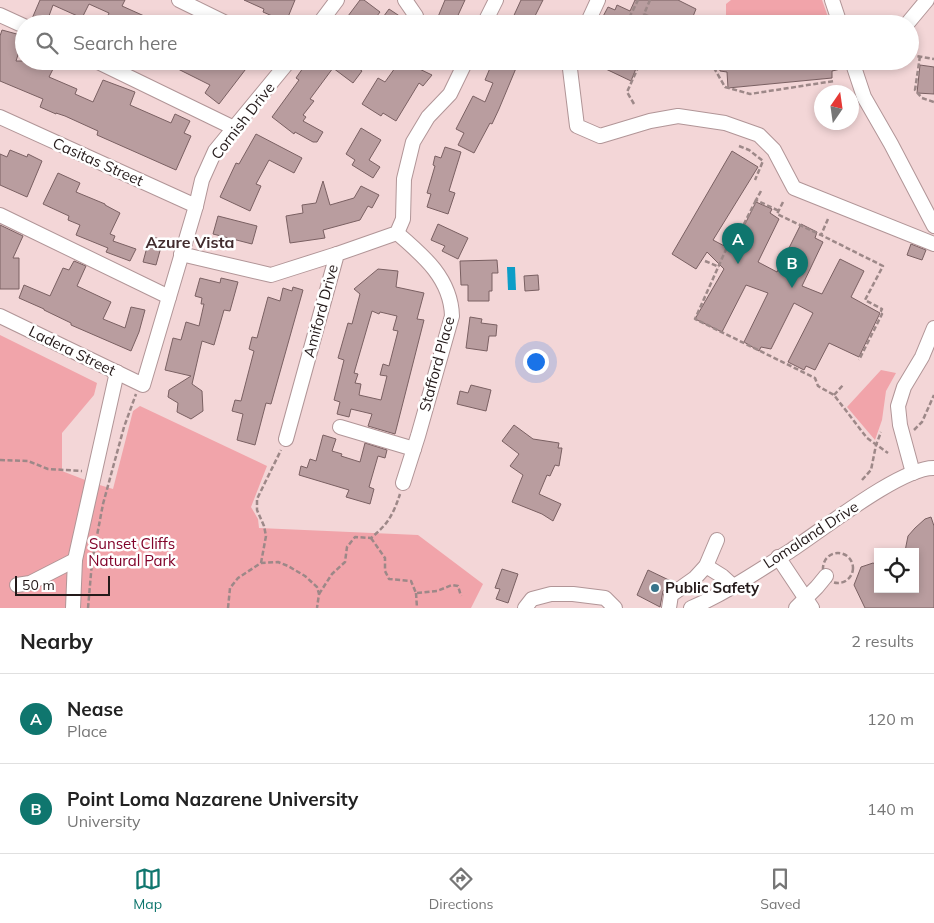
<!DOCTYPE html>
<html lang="en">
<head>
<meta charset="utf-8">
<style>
	:root { --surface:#fff; --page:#f2f2f2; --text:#222; --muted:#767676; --line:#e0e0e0; --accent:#0f766e }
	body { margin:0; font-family:Mulish,sans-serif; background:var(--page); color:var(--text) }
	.controls { position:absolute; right:15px; bottom:15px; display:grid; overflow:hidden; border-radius:0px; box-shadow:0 2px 8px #0003 }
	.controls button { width:45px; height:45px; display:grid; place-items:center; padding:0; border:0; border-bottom:1px solid var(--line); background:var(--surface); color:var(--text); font:25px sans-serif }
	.compass { position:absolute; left:814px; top:85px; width:45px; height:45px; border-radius:50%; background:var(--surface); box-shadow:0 2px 8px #0003; rotate:13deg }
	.scale { position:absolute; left:15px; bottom:12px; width:95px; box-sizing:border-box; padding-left:5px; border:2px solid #241a1a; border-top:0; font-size:14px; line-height:18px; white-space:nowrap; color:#241a1a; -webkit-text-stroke:4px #fff; paint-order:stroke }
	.you { position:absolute; left:535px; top:361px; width:18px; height:18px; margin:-12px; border:4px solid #fff; border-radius:50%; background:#1a73e8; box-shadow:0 0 0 8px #1a73e833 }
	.badge { display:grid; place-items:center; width:32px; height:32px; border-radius:50%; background:var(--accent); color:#fff; font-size:16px; font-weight:700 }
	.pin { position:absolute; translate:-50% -41px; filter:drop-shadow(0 1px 2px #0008) }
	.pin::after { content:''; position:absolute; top:26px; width:18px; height:15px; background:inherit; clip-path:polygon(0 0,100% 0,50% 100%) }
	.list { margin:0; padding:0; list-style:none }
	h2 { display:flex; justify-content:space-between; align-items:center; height:65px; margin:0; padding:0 20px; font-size:21px }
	h2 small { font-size:16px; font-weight:400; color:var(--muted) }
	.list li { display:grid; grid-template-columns:32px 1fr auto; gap:15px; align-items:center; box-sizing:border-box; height:90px; padding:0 20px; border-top:1px solid var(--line) }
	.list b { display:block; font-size:19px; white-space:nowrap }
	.list p { margin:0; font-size:16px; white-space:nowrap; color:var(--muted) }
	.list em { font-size:16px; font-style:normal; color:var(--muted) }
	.icon { flex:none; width:28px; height:28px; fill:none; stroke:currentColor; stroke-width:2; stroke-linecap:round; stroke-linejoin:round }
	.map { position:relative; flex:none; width:934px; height:608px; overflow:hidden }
	.search { position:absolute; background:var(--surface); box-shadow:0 2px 8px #0003; left:15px; right:15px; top:15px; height:55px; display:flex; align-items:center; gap:12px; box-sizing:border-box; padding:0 18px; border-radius:28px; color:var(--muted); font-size:19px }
	.sheet { height:245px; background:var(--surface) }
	nav { display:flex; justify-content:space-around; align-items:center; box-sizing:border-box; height:70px; border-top:1px solid var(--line); background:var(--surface); font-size:14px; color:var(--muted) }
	nav a { display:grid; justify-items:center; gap:2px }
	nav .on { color:var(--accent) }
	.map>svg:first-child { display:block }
	.green { fill:#f1a4aa }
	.water { fill:#0d9dc7 }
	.building { fill:#b99d9f; stroke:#7a6062; fill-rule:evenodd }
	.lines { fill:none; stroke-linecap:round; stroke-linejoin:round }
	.minor-casing { stroke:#b19597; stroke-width:16 }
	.path { stroke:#9d8888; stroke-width:2.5; stroke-dasharray:5 2.5; stroke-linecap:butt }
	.minor { stroke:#fff; stroke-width:14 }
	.poi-dot { fill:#37738a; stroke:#fff; stroke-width:2 }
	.labels { text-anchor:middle; stroke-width:5; stroke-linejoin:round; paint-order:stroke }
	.street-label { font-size:15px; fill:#241a1a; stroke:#fff }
	.park-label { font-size:15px; fill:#81032a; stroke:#fff }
	.poi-label { font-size:15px; font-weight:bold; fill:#241a1a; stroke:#fff; text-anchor:start }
	.neighbourhood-label { font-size:16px; font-weight:bold; fill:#412b2d; stroke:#fff }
</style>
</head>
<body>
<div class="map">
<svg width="934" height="608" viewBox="0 0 934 608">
	<rect width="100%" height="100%" fill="#f3d6d7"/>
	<g class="green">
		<path d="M731,0H822L828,17L825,21L792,24H726V4Z"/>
		<path d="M0,335L97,383L94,395L62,433V471L93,483L113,489L133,411L140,406L267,466L251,507L258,519L259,528L418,535L483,584L471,608H0Z"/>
		<path d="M881,370L896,373L886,391L882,420L875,440L847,407Z"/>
	</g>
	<path class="water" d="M507,267H515L516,290H508Z"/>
	<g class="building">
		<path d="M40,0H125L122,6L162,24H104L109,13L89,4L82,18L53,5L46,24H38L31,21Z"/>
		<path d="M244,0H295L286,22L263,12L264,9Z"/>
		<path d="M360,0H364L380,12L371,24H342Z"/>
		<path d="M445,0H465L454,24H435Z"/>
		<path d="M521,0H543L535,16L550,24H510Z"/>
		<path d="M635,0H678L696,9L690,24H599L608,7L615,10L617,5L630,11Z"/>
		<path d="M389,9L401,17L396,24H378Z"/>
		<path d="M2,30L24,36L16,61H57L49,77L77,89L75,94L93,102L103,80L135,92L130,105L171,123L175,114L190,121L184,133L191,136L176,170L97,135L98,131L65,116L56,113V114L40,107L43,99L0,81V36Z"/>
		<path d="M162,61H252L219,104L205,93L210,85Z"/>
		<path d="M308,61H349L362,71L353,83L333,68L310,99L314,101L303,115L306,117L303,121L323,132L317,142H313L295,132L294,134L272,117L299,80L296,78Z"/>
		<path d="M400,61H413L411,65L432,75L423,86L419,83L396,121L383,113L381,116L362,104L378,78L385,82Z"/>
		<path d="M493,61H519L499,109L492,124L490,123L474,153L458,145L464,133L456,129L473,96L485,102L493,83L485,80Z"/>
		<path d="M589,61H639L631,81Z"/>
		<path d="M719,61H843L845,68L832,71V78L728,88L727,72L720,71Z"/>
		<path d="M920,65L934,67V94L917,93Z"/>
		<path d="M361,128L381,140L369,160L380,167L373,178L352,165L355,160L346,154Z"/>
		<path d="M256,134L302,158L294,173L269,160L256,184L261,186L250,211L220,197L236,163L239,164Z"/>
		<path d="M445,147L461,152L449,191L455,193L448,214L427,207L431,194L427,193L435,166L433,165L435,156L441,158Z"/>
		<path d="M10,150L27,157L28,154L42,161L27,197L0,185V154L7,157Z"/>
		<path d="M732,151L758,167L713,240L732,250L756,202L772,209L770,213L779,219L758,262L777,272L801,224L817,232L815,238L823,242L802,286L822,294L840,259L864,271L851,297L880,313L859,357L829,343L815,370L806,366L804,370L788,362L813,313L794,303L771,349L761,347L759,351L744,342L768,293L746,285L722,332L695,319L724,269L707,252L696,269L672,254Z"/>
		<path d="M58,173L80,183L76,192L105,204V205L120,213L110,234L115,236L113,241L136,249L130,261L106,252L108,248L76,235L80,225L68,220L69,216L43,204Z"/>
		<path d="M323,181L330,205L354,198L361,186L379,195L372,208L368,206L360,220L323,230L325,238L290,243L286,216L303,213L302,205L316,203Z"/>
		<path d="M218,216L257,226L252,244L213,234Z"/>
		<path d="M438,224L468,238L458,259L442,251L445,246L431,240Z"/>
		<path d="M0,225L23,236L13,258H19V289H0Z"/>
		<path d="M150,236L163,240L156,265L143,262Z"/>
		<path d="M911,244L926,250L922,260L907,255Z"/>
		<path d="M497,260L498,273H492V291H489V301H468V285H461L460,261Z"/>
		<path d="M74,261L86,266L77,286L111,302L103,319L125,328L131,307L145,310L139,332L131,351L71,325V323L44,310V309L19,298L24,285L50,296L63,268L69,270Z"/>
		<path d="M378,269L398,271L396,287L424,293L417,319L424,320L395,434L368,426L372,414L351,409L349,417L337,414L340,402L334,400L344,360L338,358L348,323L352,324L360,294L354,289ZM372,311L379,314L380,312L397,316L393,330L398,331L389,366L383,364L380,375L387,376L381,400L359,395L361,384L355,383L358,374L354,373Z"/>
		<path d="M538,275L539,290L525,291L524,276Z"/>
		<path d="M200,278L220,283L221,278L238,282L230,311L224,310L214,345L202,341L192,384L202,391L203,411L191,419L177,412L178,403L168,397L169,390L191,376L165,370L173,338L181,340L186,322L199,326L204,304H201L202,298L195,296Z"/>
		<path d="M293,287L303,290L271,404L266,403L255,445L237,440L243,414L232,411L235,400L241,401L254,351L249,349L252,337L257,338L268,297L280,301L283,288L292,291Z"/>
		<path d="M470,317L482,319L481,323L497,325L496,336H489L487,351L466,348Z"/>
		<path d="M471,385L491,390L486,411L457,404L460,391L468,393Z"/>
		<path d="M514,425L533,439L559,443L558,448H562L559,466L555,465L550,476L547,475L539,494L561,504L553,521L542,514L512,502L523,475L510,466L519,454L502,441Z"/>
		<path d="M323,435L336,439L332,451L342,454L341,456L360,462L365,443L387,450L385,458L378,456L369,487L374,489L370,504L346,497L349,490L299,475L301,466L307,468L310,459L316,461Z"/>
		<path d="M931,517L934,526V608H865L854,585L861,567L873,563L878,565V589H915V552H905L906,546L908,536L915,528L925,519Z"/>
		<path d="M502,569L518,574L508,603L496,599L500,589L495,588Z"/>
		<path d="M648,570L673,582L663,591L660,607L637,595Z"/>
	</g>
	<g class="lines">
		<g class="minor-casing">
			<g id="minor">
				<path d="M179,0L228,24"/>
				<path d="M405,0L416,16"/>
				<path d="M832,0L840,24"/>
				<path d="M0,15L24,26"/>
				<path d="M319,24L337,0"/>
				<path d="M484,24L496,0"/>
				<path d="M587,24L598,0"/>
				<path d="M907,24L927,0"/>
				<path d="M96,61L234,128"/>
				<path d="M572,61L570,69L577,126L600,136L650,121L678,116L725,123L759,135L774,150L794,188L934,244"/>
				<path d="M852,61L864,97L891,144L934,226"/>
				<path d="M0,117L196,206"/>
				<path d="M0,215L169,297"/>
				<path d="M397,233C424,256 451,279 452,316L418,436L403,483"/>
				<path d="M181,254L271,275L337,254"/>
				<path d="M0,316L143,385L196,206L202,180L215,151L289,61"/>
				<path d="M340,427L414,449"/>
				<path d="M286,439L337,254L397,233L403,219L404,179L413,142L428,117L450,94L466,61"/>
				<path d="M913,473L900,425L898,406L904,387L922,357L934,328"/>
				<path d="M778,557L812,608"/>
				<path d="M706,566L722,576L733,586"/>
				<path d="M17,585L30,583L75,560"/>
				<path d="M73,608L75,560L117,372"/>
				<path d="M525,608L532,599L551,594H573L605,598L615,608"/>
				<path d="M669,608L671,595L695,578L706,566L717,540"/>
				<path d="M691,608C726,593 758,571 790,551C821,531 901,467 934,468"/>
				<path d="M796,608L817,587L826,576"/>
			</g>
		</g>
		<g class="path">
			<path d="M650,0L644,14L660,22V24"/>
			<path d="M626,24L638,0"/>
			<path d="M910,55L934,59"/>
			<path d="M920,56L915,90L922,98L934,102"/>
			<path d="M647,61H648"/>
			<path d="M710,61L725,87L750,94L834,81"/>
			<path d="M634,104L627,92L641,61"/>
			<path d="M739,146L749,150L763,161L755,180"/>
			<path d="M761,191L756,200L779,211"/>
			<path d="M756,200L733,246L728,245L695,319L815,378L818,386L834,395L867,438L888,453"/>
			<path d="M783,202L777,214L821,235"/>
			<path d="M828,219L821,235L883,266L865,300L882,309L880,313L882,314L859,360"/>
			<path d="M705,261L719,267"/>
			<path d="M834,395L844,384"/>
			<path d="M914,430L922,422L934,395"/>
			<path d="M0,460L28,461L48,469L82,471"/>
			<path d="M862,480L871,470L876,445L881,432"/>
			<path d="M371,538L385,558V571L389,579L411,581L416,593L437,591L452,585L458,586L461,596"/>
			<circle cx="838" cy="568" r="15"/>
			<path d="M261,563L266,536L264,526L257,510V499L281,450"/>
			<path d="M416,593L417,608"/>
			<path d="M319,594L332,574L345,562L347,547L355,537L371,538C388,524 393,515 400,494"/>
			<path d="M88,608L92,562L103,504L124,427L136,394"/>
			<path d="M228,608L230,588L238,578L261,563L278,562L288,566L305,576L317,587L319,594L317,608"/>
		</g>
		<use href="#minor" class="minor"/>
	</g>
	<circle class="poi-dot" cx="655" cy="588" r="5"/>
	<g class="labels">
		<g class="street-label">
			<text transform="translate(243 121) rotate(-52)" y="5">Cornish Drive</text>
			<text transform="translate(98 162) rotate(24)" y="5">Casitas Street</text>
			<text transform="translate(321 311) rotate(-75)" y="5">Amiford Drive</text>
			<text transform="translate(72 351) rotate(26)" y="5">Ladera Street</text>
			<text transform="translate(437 364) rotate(-75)" y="5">Stafford Place</text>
			<text transform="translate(811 535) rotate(-33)" y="5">Lomaland Drive</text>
		</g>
		<g class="park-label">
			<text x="132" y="549">Sunset Cliffs<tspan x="132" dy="17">Natural Park</tspan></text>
		</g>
		<g class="poi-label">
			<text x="665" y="593">Public Safety</text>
		</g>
		<g class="neighbourhood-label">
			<text x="190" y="248">Azure Vista</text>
		</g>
	</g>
</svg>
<div class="controls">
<button><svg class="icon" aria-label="locate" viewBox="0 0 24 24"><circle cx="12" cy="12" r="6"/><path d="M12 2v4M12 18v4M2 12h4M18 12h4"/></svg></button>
</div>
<svg class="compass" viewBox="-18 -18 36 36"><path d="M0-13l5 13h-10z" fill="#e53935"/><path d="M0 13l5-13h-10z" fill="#767676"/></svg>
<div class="scale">50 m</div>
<div class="you"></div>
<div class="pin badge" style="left:738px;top:264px">A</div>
<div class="pin badge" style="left:792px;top:288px">B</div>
<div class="search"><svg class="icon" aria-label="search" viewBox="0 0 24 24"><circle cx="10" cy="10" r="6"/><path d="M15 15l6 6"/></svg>Search here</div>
</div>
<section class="sheet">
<h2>Nearby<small>2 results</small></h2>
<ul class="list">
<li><span class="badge">A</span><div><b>Nease</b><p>Place</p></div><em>120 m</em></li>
<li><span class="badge">B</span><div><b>Point Loma Nazarene University</b><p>University</p></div><em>140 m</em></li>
</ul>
</section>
<nav>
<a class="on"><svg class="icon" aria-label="map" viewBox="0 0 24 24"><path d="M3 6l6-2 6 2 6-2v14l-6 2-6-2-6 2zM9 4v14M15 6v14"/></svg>Map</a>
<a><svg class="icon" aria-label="directions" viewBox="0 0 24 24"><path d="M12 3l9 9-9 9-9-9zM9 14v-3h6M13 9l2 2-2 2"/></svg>Directions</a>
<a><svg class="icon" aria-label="saved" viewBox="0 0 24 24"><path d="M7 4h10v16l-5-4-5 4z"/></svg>Saved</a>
</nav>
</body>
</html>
